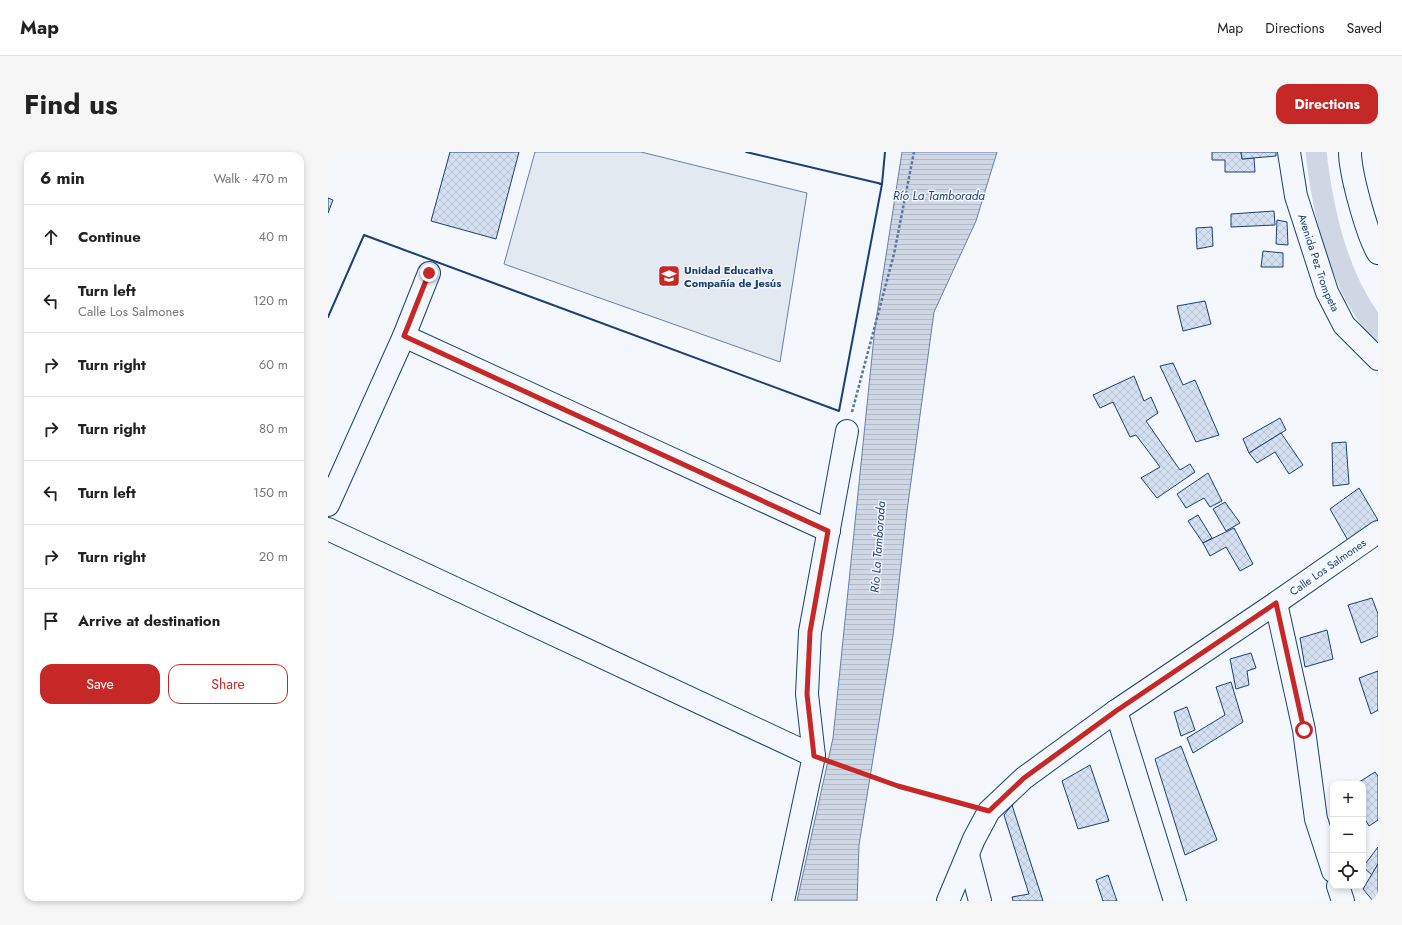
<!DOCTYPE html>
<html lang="en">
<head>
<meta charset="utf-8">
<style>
	:root { --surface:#fff; --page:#f6f6f6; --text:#222; --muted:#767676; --line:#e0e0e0; --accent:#c62828 }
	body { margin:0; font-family:Jost,sans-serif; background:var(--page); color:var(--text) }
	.controls { position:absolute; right:12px; bottom:12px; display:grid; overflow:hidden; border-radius:8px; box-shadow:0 2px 6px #0003 }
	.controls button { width:36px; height:36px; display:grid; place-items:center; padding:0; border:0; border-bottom:1px solid var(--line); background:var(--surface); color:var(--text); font:20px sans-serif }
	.stop { position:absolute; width:12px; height:12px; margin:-9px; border:3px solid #c62828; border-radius:50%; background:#fff }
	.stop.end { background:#c62828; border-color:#fff; box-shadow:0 1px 4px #0008 }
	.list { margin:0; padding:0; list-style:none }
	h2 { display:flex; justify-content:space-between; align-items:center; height:52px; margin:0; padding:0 16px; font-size:17px }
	h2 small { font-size:13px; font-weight:400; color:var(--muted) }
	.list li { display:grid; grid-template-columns:26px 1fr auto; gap:12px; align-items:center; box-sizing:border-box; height:64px; padding:0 16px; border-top:1px solid var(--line) }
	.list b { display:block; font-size:15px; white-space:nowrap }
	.list p { margin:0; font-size:13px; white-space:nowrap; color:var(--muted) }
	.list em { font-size:13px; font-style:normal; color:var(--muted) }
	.actions { display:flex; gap:8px; padding:12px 16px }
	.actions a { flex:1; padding:9px 0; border:1px solid var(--accent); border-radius:12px; text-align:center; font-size:14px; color:var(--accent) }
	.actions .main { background:var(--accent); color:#fff }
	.icon { flex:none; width:22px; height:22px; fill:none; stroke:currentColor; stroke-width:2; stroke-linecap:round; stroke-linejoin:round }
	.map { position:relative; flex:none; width:1050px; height:749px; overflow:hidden; border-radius:12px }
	header { display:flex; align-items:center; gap:24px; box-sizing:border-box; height:56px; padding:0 20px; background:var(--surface); border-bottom:1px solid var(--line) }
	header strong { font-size:19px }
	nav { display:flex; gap:22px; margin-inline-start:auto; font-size:14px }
	.intro { display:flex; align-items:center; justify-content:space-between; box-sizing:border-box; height:96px; padding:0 24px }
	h1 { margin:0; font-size:28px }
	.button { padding:10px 18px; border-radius:12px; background:var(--accent); color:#fff; font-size:14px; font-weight:700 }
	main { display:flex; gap:24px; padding:0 24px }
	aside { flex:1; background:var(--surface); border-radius:12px; box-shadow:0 2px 6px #0003 }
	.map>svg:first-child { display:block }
	.garden { fill:#e3e9f0; stroke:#687fa3 }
	.water { fill:url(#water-rules); stroke:#687fa3 }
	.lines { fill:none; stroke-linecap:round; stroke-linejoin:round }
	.canal { stroke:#cfd7e4; stroke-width:21 }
	.building { fill:url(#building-cross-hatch); stroke:#1d3f73 }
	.minor-casing { stroke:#1d3f73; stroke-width:24 }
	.path { stroke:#5e769c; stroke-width:2.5; stroke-dasharray:3 2; stroke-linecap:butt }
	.minor { stroke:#f4f7fb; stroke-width:22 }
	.wall { stroke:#1d3f73; stroke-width:2 }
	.route { stroke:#c62828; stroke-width:5 }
	.labels { text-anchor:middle; stroke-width:3; stroke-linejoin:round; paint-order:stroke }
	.street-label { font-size:11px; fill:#1d3f73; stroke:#f4f7fb }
	.poi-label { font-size:11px; font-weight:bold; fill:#1d3f73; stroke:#f4f7fb; text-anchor:start }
	.water-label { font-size:12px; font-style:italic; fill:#1d3f73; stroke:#f4f7fb }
</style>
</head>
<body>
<header>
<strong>Map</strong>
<nav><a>Map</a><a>Directions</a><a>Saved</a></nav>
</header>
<div class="intro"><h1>Find us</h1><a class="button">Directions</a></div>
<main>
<aside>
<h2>6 min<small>Walk · 470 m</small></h2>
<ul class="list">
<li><svg class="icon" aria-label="ahead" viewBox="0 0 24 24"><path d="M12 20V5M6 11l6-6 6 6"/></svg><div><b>Continue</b></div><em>40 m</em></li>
<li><svg class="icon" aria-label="left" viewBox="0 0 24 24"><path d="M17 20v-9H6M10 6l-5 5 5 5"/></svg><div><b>Turn left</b><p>Calle Los Salmones</p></div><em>120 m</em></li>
<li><svg class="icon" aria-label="right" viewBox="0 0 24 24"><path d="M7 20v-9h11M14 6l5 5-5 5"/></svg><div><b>Turn right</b></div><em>60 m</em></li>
<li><svg class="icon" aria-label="right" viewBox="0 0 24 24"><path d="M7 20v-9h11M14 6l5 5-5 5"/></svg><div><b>Turn right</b></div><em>80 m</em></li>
<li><svg class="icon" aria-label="left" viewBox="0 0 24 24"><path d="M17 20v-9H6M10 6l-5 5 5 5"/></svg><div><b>Turn left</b></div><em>150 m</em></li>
<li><svg class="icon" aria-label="right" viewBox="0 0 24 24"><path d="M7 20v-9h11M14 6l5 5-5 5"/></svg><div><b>Turn right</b></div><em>20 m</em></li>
<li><svg class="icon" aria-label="arrive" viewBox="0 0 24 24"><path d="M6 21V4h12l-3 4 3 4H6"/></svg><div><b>Arrive at destination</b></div></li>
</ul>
<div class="actions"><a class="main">Save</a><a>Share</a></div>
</aside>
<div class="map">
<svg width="1050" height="749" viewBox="0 0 1050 749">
	<defs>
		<pattern id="water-rules" width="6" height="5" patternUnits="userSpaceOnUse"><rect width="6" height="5" fill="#cfd7e4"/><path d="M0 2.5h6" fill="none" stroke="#b1bac7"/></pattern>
		<pattern id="building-cross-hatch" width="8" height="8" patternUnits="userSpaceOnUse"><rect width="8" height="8" fill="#d5e0f0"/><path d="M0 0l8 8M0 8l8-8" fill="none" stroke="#b6c1d1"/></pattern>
	</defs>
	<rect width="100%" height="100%" fill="#f4f7fb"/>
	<path class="garden" d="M207,0H313L479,41L452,210L176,112Z"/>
	<path class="water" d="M574,0H669L648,69L606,160L579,359L565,484L531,693L529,749H469L505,586L547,175Z"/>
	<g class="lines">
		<path class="canal" d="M988,0C995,61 1010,129 1050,178"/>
	</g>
	<g class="building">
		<path d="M122,0H191L168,87L103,69Z"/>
		<path d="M884,0H913L914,7L926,6L927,20H897V8H884Z"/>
		<path d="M913,0H948V4L914,7Z"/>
		<path d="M0,46L5,48L0,61Z"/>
		<path d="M946,59L947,73L903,75V62Z"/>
		<path d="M949,68L959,70L960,93L948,92Z"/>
		<path d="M884,75L885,94L869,97L868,76Z"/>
		<path d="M935,99L955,101V115H933Z"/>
		<path d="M877,149L883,172L855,179L849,154Z"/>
		<path d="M845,211L855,233L867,228L891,283L868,290L832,214Z"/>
		<path d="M806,224L816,249L823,245L830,261L818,269L852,318L862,312L867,320L829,346L813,326L832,315L808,283L802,285L785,250L772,256L765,243Z"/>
		<path d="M952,266L958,278L921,301L915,287Z"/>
		<path d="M953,281L975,313L961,322L947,300L929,311L921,301Z"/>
		<path d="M1018,290L1021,332L1005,334L1004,291Z"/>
		<path d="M880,321L894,349L882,355L876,346L858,356L849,342Z"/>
		<path d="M1031,336L1050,368V374L1022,392L1002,357Z"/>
		<path d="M897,350L912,371L898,379L885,357Z"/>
		<path d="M870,363L884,386L875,391L860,369Z"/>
		<path d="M906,376L925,412L912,419L898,395L882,404L875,391Z"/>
		<path d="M1044,446L1050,462V484L1033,491L1020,453Z"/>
		<path d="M999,478L1005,507L977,515L972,486Z"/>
		<path d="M923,501L928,516L919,519L921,533L908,537L902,507Z"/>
		<path d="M1050,519V558L1043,562L1031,526Z"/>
		<path d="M903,530L915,570L865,601L859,586L897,563L888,535Z"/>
		<path d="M859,555L867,578L853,584L846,560Z"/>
		<path d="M853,594L889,688L857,703L827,607Z"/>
		<path d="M762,613L781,669L750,677L734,629Z"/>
		<path d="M1047,620L1050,624V668L1041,674L1035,664V632H1028Z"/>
		<path d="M684,653L715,749H685L684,745L701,742L676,663Z"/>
		<path d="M1050,695V712L1044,723L1035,715Z"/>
		<path d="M1050,712V746L1048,749H1045L1035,737Z"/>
		<path d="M780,723L789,749H775L768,728Z"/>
	</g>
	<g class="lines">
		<g class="minor-casing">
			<g id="minor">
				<path id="s1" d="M961,0L968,44L999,140L1016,173L1050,207"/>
				<path d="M1022,0C1022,21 1039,83 1050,101"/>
				<path d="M76,184L501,379"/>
				<path d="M0,353L76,184L101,121"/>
				<path d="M0,377L486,604"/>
				<path d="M948,451L976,578L988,667L1005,719"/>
				<path d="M788,559L847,749"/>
				<path d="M640,703L652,749"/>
				<path d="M1010,734L1015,749"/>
				<path d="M455,749L486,604L479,542L482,480L519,279"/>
				<path id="s2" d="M620,749L646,687L661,659L696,626L788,559L948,451L1050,380"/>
			</g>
		</g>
		<g class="path">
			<path d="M524,260L566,102L586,0"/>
			<path d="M505,611L570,634L640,653"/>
		</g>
		<use href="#minor" class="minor"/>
		<g class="wall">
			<path d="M552,32H554L557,0"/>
			<path d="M0,165L36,83L511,259L554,32L418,0"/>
		</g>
	</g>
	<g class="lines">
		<path class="route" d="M101,121L76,184L500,379L482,480L479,542L486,604L570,634L661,659L696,626L788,559L948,451L976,578"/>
	</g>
	<defs>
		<g id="school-square" transform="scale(1.15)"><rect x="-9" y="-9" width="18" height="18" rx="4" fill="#c62828" stroke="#f4f7fb"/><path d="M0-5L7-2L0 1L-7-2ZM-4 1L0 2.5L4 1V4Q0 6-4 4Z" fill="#fff"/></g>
	</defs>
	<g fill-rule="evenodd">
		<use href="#school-square" x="341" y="124"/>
	</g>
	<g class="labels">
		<g class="street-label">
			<text dy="4" stroke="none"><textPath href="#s1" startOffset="115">Avenida Pez Trompeta</textPath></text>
			<text dy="4" stroke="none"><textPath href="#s2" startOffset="517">Calle Los Salmones</textPath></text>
		</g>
		<g class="poi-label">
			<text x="356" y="122">Unidad Educativa<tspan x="356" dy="13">Compañía de Jesús</tspan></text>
		</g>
		<g class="water-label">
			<text x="611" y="48">Río La Tamborada</text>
			<text transform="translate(550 395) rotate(-86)" y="4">Río La Tamborada</text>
		</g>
	</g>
</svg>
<div class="controls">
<button>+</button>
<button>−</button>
<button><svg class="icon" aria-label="locate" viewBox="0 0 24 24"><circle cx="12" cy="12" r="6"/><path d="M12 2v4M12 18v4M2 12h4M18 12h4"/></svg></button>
</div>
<div class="stop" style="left:976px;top:578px"></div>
<div class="stop end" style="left:101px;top:121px"></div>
</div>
</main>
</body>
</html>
